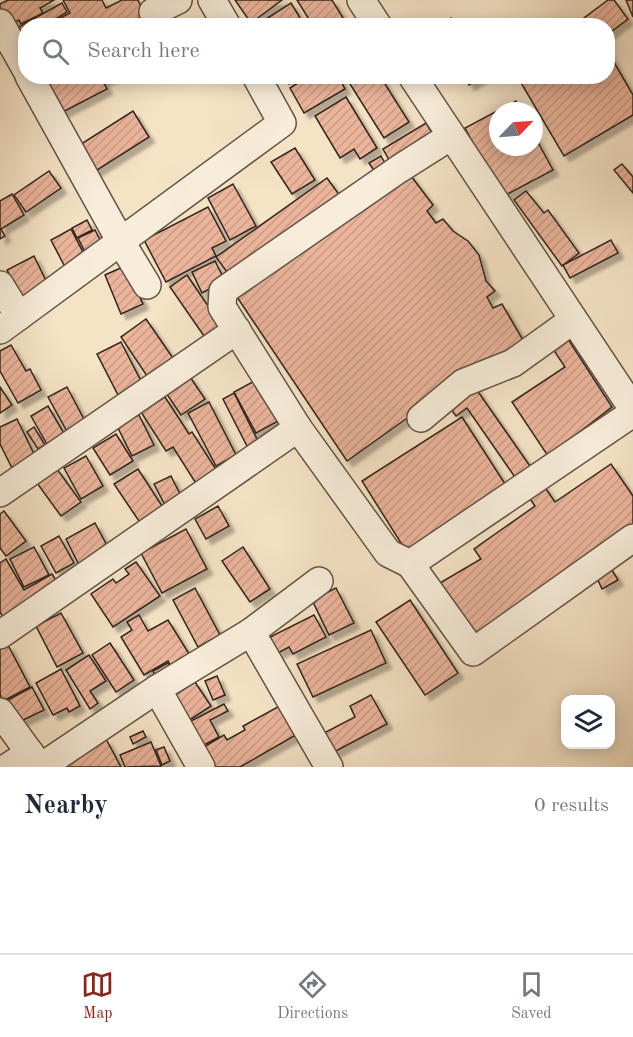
<!DOCTYPE html>
<html lang="en">
<head>
<meta charset="utf-8">
<style>
	:root { --surface:#fff; --page:#f2f2f3; --text:#1f2937; --muted:#747a83; --line:#e0e1e3; --accent:#8f2418 }
	body { margin:0; font-family:"Old Standard TT",serif; background:var(--page); color:var(--text) }
	.controls { position:absolute; right:18px; bottom:18px; display:grid; overflow:hidden; border-radius:12px; box-shadow:0 3px 15px #0003 }
	.controls button { width:54px; height:54px; display:grid; place-items:center; padding:0; border:0; border-bottom:2px solid var(--line); background:var(--surface); color:var(--text); font:30px sans-serif }
	.compass { position:absolute; left:489px; top:102px; width:54px; height:54px; border-radius:50%; background:var(--surface); box-shadow:0 3px 15px #0003; rotate:65deg }
	.list { margin:0; padding:0; list-style:none }
	h2 { display:flex; justify-content:space-between; align-items:center; height:78px; margin:0; padding:0 24px; font-size:26px }
	h2 small { font-size:20px; font-weight:400; color:var(--muted) }
	.icon { flex:none; width:33px; height:33px; fill:none; stroke:currentColor; stroke-width:2; stroke-linecap:round; stroke-linejoin:round }
	.map { position:relative; flex:none; width:633px; height:767px; overflow:hidden }
	.search { position:absolute; background:var(--surface); box-shadow:0 3px 15px #0003; left:18px; right:18px; top:18px; height:66px; display:flex; align-items:center; gap:15px; box-sizing:border-box; padding:0 21px; border-radius:24px; color:var(--muted); font-size:22px }
	.sheet { height:186px; background:var(--surface) }
	nav { display:flex; justify-content:space-around; align-items:center; box-sizing:border-box; height:84px; border-top:2px solid var(--line); background:var(--surface); font-size:16px; color:var(--muted) }
	nav a { display:grid; justify-items:center; gap:3px }
	nav .on { color:var(--accent) }
	.map>svg:first-child { display:block }
	.building { fill:url(#building-hatch); stroke:#30251b; stroke-width:1.5; filter:url(#shadow) }
	.lines { fill:none; stroke-linecap:round; stroke-linejoin:round }
	.minor-casing { stroke:#615446; stroke-width:30 }
	.minor { stroke:#f8edda; stroke-width:27 }
</style>
</head>
<body>
<div class="map">
<svg width="633" height="767" viewBox="0 0 633 767">
	<defs>
		<pattern id="building-hatch" width="6" height="6" patternUnits="userSpaceOnUse" patternTransform="scale(1.5)"><rect width="6" height="6" fill="#ebb49b"/><path d="M-1 1l2-2M0 6l6-6M5 7l2-2" fill="none" stroke="#ca9b85"/></pattern>
		<filter id="shadow"><feDropShadow dx="5.5" dy="5.5" stdDeviation="1.5" flood-color="#0004"/></filter>
	</defs>
	<rect width="100%" height="100%" fill="#f5e3c6"/>
	<filter id="stains"><feTurbulence type="fractalNoise" baseFrequency=".00333" numOctaves="4"/><feColorMatrix values="0 0 0 0 .2 0 0 0 0 .09 0 0 0 0 .02 0 0 0 .5 -.17"/></filter>
	<radialGradient id="worn" r=".72"><stop offset=".6" stop-color="#630" stop-opacity="0"/><stop offset="1" stop-color="#630" stop-opacity=".3"/></radialGradient>
	<g class="building">
		<path d="M8,0H54L40,8L43,13L21,24L19,20L7,27L0,13V4Z"/>
		<path d="M63,0H102L106,8L122,0H138L145,15L123,26H45L70,13Z"/>
		<path d="M235,0H282L251,23Z"/>
		<path d="M297,0H332L348,26H313Z"/>
		<path d="M608,0H614L628,19L608,34V26H590L584,18Z"/>
		<path d="M626,0H633V17Z"/>
		<path d="M62,3L67,12L44,26H26V40L19,27Z"/>
		<path d="M291,3L305,26H255Z"/>
		<path d="M451,18L455,26H438Z"/>
		<path d="M608,52L633,95V115L564,156L517,76H608Z"/>
		<path d="M38,76H113L103,81L107,89L57,115Z"/>
		<path d="M285,76H303L289,84Z"/>
		<path d="M309,76H338L345,89L304,113L290,88Z"/>
		<path d="M345,76H380L409,122L384,138Z"/>
		<path d="M465,76H482V77L469,85Z"/>
		<path d="M346,97L377,148L360,159L354,149L340,158L315,116Z"/>
		<path d="M516,101L521,111H498V147H534V135L553,170L502,197L465,128Z"/>
		<path d="M133,111L149,137L94,172L78,146Z"/>
		<path d="M426,123L437,141L393,167L383,149Z"/>
		<path d="M295,148L315,180L292,194L271,162Z"/>
		<path d="M381,156L389,170L378,177L369,163Z"/>
		<path d="M622,164L633,177V193L614,170Z"/>
		<path d="M49,171L61,188L26,212L14,195Z"/>
		<path d="M408,172L433,205L427,211L436,223L443,219L453,231L468,241L479,255L486,281L495,291L487,297L493,308L502,304L523,340L438,396L347,461L233,291Z"/>
		<path d="M327,178L343,200L232,279L216,257Z"/>
		<path d="M233,184L256,226L230,240L208,198Z"/>
		<path d="M526,191L544,213L548,210L579,253L562,266L514,200Z"/>
		<path d="M12,194L24,215L1,229L5,236L0,239V201Z"/>
		<path d="M208,207L226,241L212,248L216,256L166,282L144,240Z"/>
		<path d="M87,220L92,230L77,238L72,228Z"/>
		<path d="M71,229L86,258L66,269L51,240Z"/>
		<path d="M95,230L105,249L88,258L78,238Z"/>
		<path d="M611,240L618,253L570,278L563,265Z"/>
		<path d="M34,256L49,287L23,301L7,270Z"/>
		<path d="M215,261L225,281L202,293L192,272Z"/>
		<path d="M125,266L143,304L121,314L105,275Z"/>
		<path d="M187,275L221,325L204,336L170,287Z"/>
		<path d="M146,319L175,361L149,379L121,337Z"/>
		<path d="M566,336L612,407L548,456L512,402L565,367L551,346Z"/>
		<path d="M121,342L142,383L118,395L97,354Z"/>
		<path d="M11,345L26,371L30,369L41,390L18,403L0,371V351Z"/>
		<path d="M188,374L205,399L181,415L164,390Z"/>
		<path d="M258,379L280,420L256,433L234,392Z"/>
		<path d="M472,383L555,502L611,464L633,496V529L467,641L433,587L481,559L474,549L535,506L467,408L456,416L445,401Z"/>
		<path d="M0,387L12,405L0,413Z"/>
		<path d="M67,387L87,425L69,435L48,397Z"/>
		<path d="M234,393L259,443L248,448L223,399Z"/>
		<path d="M165,397L189,434L192,432L217,471L197,485L173,447L166,451L141,412Z"/>
		<path d="M209,402L236,455L216,466L188,413Z"/>
		<path d="M48,406L65,435L48,446L31,416Z"/>
		<path d="M139,415L154,445L132,456L117,426Z"/>
		<path d="M462,417L507,487L406,551L362,481Z"/>
		<path d="M17,419L35,456L12,468L0,444V427Z"/>
		<path d="M34,427L45,445L38,449L27,432Z"/>
		<path d="M116,434L133,461L110,475L93,448Z"/>
		<path d="M86,456L103,486L81,499L64,468Z"/>
		<path d="M57,469L81,502L61,516L37,483Z"/>
		<path d="M138,469L164,509L141,524L114,484Z"/>
		<path d="M171,476L182,498L166,507L154,484Z"/>
		<path d="M218,506L229,526L206,539L195,519Z"/>
		<path d="M4,511L26,541L6,556L0,548V514Z"/>
		<path d="M95,523L111,553L81,569L66,539Z"/>
		<path d="M186,529L207,569L162,593L141,553Z"/>
		<path d="M59,536L74,563L56,573L41,546Z"/>
		<path d="M34,547L49,575L24,587L10,559Z"/>
		<path d="M243,547L270,589L250,602L222,561Z"/>
		<path d="M6,559L24,590L52,574L59,585L3,617L0,612V563Z"/>
		<path d="M136,562L160,596L113,627L91,594L113,579L116,583L129,574L125,569Z"/>
		<path d="M612,570L618,580L602,589L597,578Z"/>
		<path d="M195,588L220,635L198,647L173,600Z"/>
		<path d="M336,588L354,623L329,635L312,600Z"/>
		<path d="M410,600L458,673L425,695L376,622Z"/>
		<path d="M61,613L83,653L57,667L36,626Z"/>
		<path d="M139,615L148,631L168,620L191,657L172,668L168,661L144,675L121,637L132,630L127,622Z"/>
		<path d="M314,615L326,637L293,654L289,647L278,653L270,637Z"/>
		<path d="M371,630L386,663L313,697L297,664Z"/>
		<path d="M110,643L134,680L116,692L92,655Z"/>
		<path d="M8,645L30,687L3,701L0,694V649Z"/>
		<path d="M89,655L106,681L90,691L98,703L90,709L66,670Z"/>
		<path d="M168,663L172,672L157,679L153,671Z"/>
		<path d="M61,669L80,706L69,712L67,708L53,715L36,683Z"/>
		<path d="M217,676L225,695L213,700L205,681Z"/>
		<path d="M195,682L211,706L182,725L167,700Z"/>
		<path d="M32,687L44,710L19,722L8,700Z"/>
		<path d="M371,695L387,724L334,752L324,733L355,717L350,706Z"/>
		<path d="M285,703L301,732L240,767H206L197,751L224,735L227,740L245,730L243,726Z"/>
		<path d="M224,704L228,711L210,720L219,737L198,748L185,724Z"/>
		<path d="M143,731L146,737L133,744L130,737Z"/>
		<path d="M106,739L121,767H61Z"/>
		<path d="M151,742L161,766L125,767L120,755Z"/>
		<path d="M164,747L170,761L162,765L156,750Z"/>
	</g>
	<g class="lines">
		<g class="minor-casing">
			<g id="minor">
				<path d="M212,0L227,26"/>
				<path d="M361,0L378,26"/>
				<path d="M153,12L178,0"/>
				<path d="M0,23L26,69"/>
				<path d="M29,76L121,242L147,285"/>
				<path d="M412,76L633,409"/>
				<path d="M451,136L399,169L223,291L222,307L298,428L388,553L410,564L633,413"/>
				<path d="M0,285L19,316"/>
				<path d="M0,330L282,123L256,76"/>
				<path d="M421,418L463,383L513,363L573,320"/>
				<path d="M0,493L237,330"/>
				<path d="M410,564L473,652L633,538"/>
				<path d="M251,632L329,767"/>
				<path d="M0,635L298,428"/>
				<path d="M157,689L201,767"/>
				<path d="M0,712L40,767"/>
				<path d="M8,767L30,753"/>
				<path d="M41,767L157,689L251,632L319,581"/>
			</g>
		</g>
		<use href="#minor" class="minor"/>
	</g>
	<rect width="100%" height="100%" filter="url(#stains)"/>
	<rect width="100%" height="100%" fill="url(#worn)"/>
</svg>
<div class="controls">
<button><svg class="icon" aria-label="layers" viewBox="0 0 24 24"><path d="M12 4l9 5-9 5-9-5zM3 14l9 5 9-5"/></svg></button>
</div>
<svg class="compass" viewBox="-18 -18 36 36"><path d="M0-13l5 13h-10z" fill="#e53935"/><path d="M0 13l5-13h-10z" fill="#747a83"/></svg>
<div class="search"><svg class="icon" aria-label="search" viewBox="0 0 24 24"><circle cx="10" cy="10" r="6"/><path d="M15 15l6 6"/></svg>Search here</div>
</div>
<section class="sheet">
<h2>Nearby<small>0 results</small></h2>
<ul class="list">
</ul>
</section>
<nav>
<a class="on"><svg class="icon" aria-label="map" viewBox="0 0 24 24"><path d="M3 6l6-2 6 2 6-2v14l-6 2-6-2-6 2zM9 4v14M15 6v14"/></svg>Map</a>
<a><svg class="icon" aria-label="directions" viewBox="0 0 24 24"><path d="M12 3l9 9-9 9-9-9zM9 14v-3h6M13 9l2 2-2 2"/></svg>Directions</a>
<a><svg class="icon" aria-label="saved" viewBox="0 0 24 24"><path d="M7 4h10v16l-5-4-5 4z"/></svg>Saved</a>
</nav>
</body>
</html>
